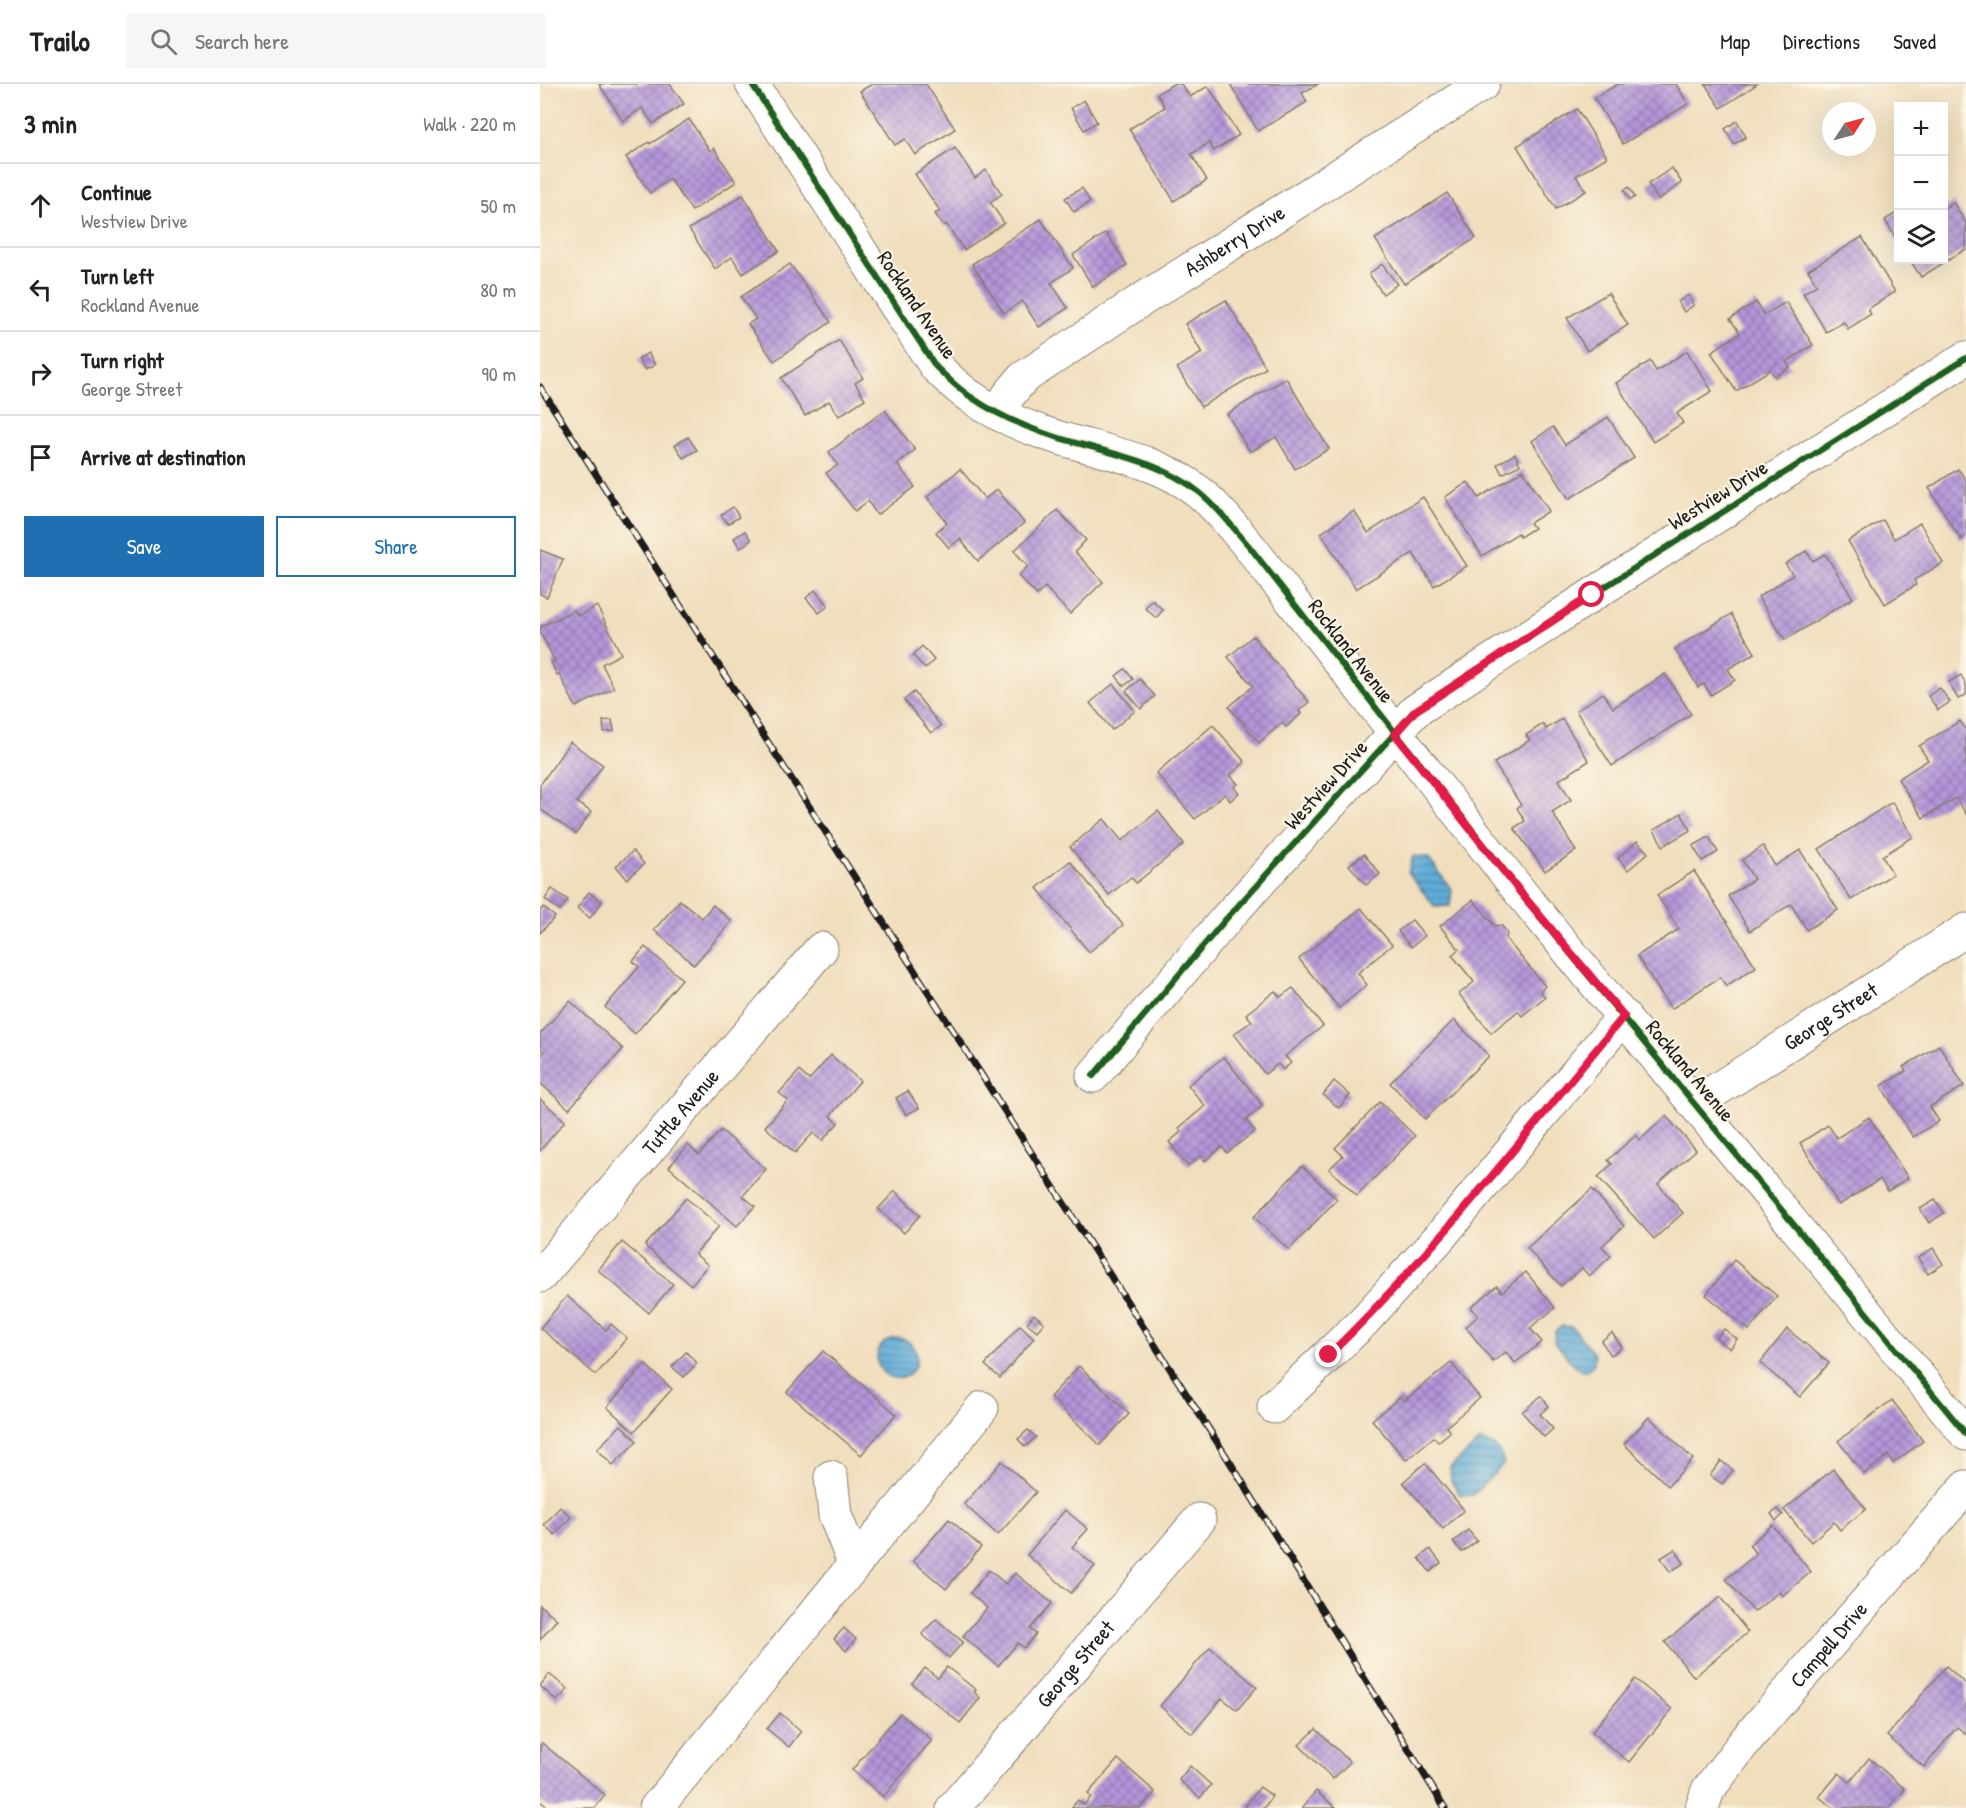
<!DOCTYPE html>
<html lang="en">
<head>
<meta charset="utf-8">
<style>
	:root { --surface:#fff; --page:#f6f6f6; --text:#222; --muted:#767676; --line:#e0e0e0; --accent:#1f6fb2 }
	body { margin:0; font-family:"Patrick Hand",sans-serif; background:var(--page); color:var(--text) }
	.controls { position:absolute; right:18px; top:18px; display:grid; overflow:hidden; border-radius:0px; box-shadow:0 6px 24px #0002 }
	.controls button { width:54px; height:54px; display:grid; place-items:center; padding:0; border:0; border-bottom:2px solid var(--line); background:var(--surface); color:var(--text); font:30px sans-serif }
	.compass { position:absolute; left:1282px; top:18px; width:54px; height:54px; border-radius:50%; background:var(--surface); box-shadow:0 6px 24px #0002; rotate:54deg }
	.stop { position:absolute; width:18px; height:18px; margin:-14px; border:4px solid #e11d48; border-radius:50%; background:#fff }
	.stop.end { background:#e11d48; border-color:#fff; box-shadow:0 2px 6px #0008 }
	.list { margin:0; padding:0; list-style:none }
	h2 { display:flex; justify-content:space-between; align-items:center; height:78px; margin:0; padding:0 24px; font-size:26px }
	h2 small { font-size:20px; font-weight:400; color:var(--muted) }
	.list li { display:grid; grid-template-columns:39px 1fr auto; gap:18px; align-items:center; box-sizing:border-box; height:84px; padding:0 24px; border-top:2px solid var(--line) }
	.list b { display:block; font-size:22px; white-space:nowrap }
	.list p { margin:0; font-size:20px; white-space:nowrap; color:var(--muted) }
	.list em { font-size:20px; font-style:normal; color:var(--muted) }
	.actions { display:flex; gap:12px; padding:18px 24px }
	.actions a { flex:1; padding:14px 0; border:2px solid var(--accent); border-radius:0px; text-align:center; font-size:21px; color:var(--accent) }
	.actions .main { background:var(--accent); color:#fff }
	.icon { flex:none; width:33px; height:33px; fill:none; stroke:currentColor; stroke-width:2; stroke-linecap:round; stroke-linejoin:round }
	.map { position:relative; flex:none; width:1426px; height:1724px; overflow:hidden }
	header { display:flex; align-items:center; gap:36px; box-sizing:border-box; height:84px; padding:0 30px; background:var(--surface); border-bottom:2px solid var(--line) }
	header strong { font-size:28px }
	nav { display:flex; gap:33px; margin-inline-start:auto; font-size:21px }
	.search { width:420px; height:54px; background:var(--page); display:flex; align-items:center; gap:15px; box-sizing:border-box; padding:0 21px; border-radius:0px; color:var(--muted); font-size:22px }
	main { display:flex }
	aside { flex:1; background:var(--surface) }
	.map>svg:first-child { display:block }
	.water { fill:url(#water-rules); stroke:#3d647a; stroke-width:1.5 }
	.building { fill:url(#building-cross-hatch) }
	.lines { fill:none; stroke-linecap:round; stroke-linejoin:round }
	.minor-casing { stroke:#867d6c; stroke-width:35 }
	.minor { stroke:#fff; stroke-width:33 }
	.rail-casing { stroke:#1c1c1c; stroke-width:7 }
	.rail { stroke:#fcf5e5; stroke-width:4.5; stroke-dasharray:14; stroke-linecap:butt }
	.cycleway-casing { stroke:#fcf5e5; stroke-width:10 }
	.cycleway { stroke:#1b5e20; stroke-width:6 }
	.route { stroke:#e11d48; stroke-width:8 }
	.labels { text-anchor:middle; stroke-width:4.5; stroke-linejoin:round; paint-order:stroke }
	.street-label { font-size:21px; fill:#1c1c1c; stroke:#fcf5e5 }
</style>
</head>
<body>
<header>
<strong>Trailo</strong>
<div class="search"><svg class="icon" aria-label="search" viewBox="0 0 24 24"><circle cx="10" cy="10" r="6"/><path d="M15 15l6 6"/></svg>Search here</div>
<nav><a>Map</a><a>Directions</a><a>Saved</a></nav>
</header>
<main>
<aside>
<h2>3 min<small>Walk · 220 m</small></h2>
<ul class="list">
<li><svg class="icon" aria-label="ahead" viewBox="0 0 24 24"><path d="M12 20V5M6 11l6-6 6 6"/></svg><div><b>Continue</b><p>Westview Drive</p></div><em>50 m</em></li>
<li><svg class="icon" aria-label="left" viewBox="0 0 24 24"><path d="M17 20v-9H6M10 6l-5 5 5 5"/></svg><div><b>Turn left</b><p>Rockland Avenue</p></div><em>80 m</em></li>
<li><svg class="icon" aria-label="right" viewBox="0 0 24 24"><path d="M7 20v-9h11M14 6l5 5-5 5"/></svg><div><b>Turn right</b><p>George Street</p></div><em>90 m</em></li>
<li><svg class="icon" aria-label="arrive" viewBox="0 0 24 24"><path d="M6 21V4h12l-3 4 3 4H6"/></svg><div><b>Arrive at destination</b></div></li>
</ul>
<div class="actions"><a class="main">Save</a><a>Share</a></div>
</aside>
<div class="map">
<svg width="1426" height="1724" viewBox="0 0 1426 1724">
	<defs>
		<pattern id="water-rules" width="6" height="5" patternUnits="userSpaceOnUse" patternTransform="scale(1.5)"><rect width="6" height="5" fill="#5eacd8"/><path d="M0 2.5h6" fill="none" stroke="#4d8bae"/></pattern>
		<pattern id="building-cross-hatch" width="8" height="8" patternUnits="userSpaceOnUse" patternTransform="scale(1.5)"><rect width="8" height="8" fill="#b496da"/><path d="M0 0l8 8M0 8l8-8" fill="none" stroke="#927ab0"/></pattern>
	</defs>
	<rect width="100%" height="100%" fill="#fcf5e5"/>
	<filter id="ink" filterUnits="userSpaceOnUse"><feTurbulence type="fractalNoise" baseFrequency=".0167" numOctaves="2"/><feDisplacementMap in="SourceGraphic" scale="12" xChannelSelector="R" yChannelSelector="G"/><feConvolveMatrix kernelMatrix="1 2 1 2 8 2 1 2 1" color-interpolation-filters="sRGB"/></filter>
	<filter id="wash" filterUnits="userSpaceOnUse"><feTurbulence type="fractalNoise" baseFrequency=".008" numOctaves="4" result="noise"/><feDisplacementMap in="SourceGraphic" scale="24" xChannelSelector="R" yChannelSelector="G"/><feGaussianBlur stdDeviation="1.35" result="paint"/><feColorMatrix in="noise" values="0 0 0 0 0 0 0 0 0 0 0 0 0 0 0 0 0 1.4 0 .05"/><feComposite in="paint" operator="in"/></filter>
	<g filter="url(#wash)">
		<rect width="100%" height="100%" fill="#f0debd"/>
		<g class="water">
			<path d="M873,772L888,774L912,806L910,822L895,823L868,789Z"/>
			<path d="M1022,1242L1032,1243L1055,1271L1054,1280L1046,1287L1036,1284L1014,1257L1015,1247Z"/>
			<circle cx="357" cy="1274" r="20"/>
			<path d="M940,1357C955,1360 961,1366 964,1380L933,1411H920L911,1397L910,1383Z"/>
		</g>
		<g id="blocks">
			<g class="building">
				<path d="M59,0H130L144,20L113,40L102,24L83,37Z"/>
				<path d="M332,0H386L415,45L375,71L365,55L355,61L320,7Z"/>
				<path d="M633,0H641L650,13L668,2L699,51L674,67L669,59L651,70L667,96L634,117L589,45L625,23L617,10Z"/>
				<path d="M690,0H778L762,9L767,18L718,47Z"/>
				<path d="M1078,0H1136L1148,20L1083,60L1054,14Z"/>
				<path d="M1165,0H1217L1181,24Z"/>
				<path d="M544,16L557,38L544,46L531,24Z"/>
				<path d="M1037,25L1067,73L1036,92L1046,107L1016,125L977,62Z"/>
				<path d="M149,35L170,67L174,64L196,98L152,127L130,95L110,109L86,73L109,58L110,60Z"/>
				<path d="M1197,37L1206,53L1194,60L1185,45Z"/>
				<path d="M415,64L435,94L446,86L462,110L450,118L464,139L424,166L406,140L404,142L395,130L400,127L375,90Z"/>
				<path d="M1132,84L1142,99L1118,116L1108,100Z"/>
				<path d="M1089,103L1095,113L1090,116L1084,106Z"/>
				<path d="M542,104L550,118L534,128L525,114Z"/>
				<path d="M907,109L936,154L864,200L835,155Z"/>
				<path d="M203,111L239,167L203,190L192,173L175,185L149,145Z"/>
				<path d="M1413,118L1426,139V165L1381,193L1370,176H1404V124Z"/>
				<path d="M1358,128V158L1345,136Z"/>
				<path d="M501,135L533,184L511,199L528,224L499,243L482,217L464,229L432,180Z"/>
				<path d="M566,149L587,181L553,203L533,171Z"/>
				<path d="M1322,153L1355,208L1328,225L1331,230L1308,245L1304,238L1286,248L1263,209L1277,201L1268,186Z"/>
				<path d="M250,180L291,238L234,277L208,240L216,235L201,213Z"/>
				<path d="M842,180L857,200L843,210L829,190Z"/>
				<path d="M1068,209L1088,241L1047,267L1027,234Z"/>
				<path d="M1148,211L1154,221L1144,228L1138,218Z"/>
				<path d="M686,216L726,284L661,323L637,284L662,269L645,240Z"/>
				<path d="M1216,218L1224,231L1246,218L1273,261L1246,278L1250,283L1235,293L1230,286L1196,307L1171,268L1200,249L1190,235Z"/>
				<path d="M299,256L323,294L315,299L325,315L299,332L289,317L265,332L241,294Z"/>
				<path d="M1147,267L1172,307L1137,329L1143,339L1113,358L1076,299L1110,277L1116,287Z"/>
				<path d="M108,269L115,281L105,286L98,275Z"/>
				<path d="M746,294L789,365L755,385L736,353L710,368L687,330Z"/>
				<path d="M345,326L375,366L357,380L375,403L337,431L328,417L315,427L286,389L298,381L289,368Z"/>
				<path d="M1068,333L1094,374L1029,415L992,357L1013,343L1025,361Z"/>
				<path d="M148,353L157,366L143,374L135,361Z"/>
				<path d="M975,370L980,381L962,390L957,380Z"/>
				<path d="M420,385L445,415L457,405L484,439L438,477L420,455L409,464L396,448L407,439L387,413Z"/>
				<path d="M1418,385L1426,396V452L1421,456L1389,404Z"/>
				<path d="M983,386L1009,427L990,439L994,444L980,453L978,449L942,472L905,413L928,398L939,414Z"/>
				<path d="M883,413L927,482L894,502L873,469L816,505L781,449L814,427L828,449Z"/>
				<path d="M193,423L199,433L188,440L181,431Z"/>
				<path d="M517,426L546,456L535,468L563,498L530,530L505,503L497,511L478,492L488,482L474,467Z"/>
				<path d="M1343,436L1354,455L1380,439L1403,479L1374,496L1376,501L1345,520L1308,457Z"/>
				<path d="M205,447L211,456L200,464L194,454Z"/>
				<path d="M0,466L23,475L7,513L0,510Z"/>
				<path d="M1266,467L1273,477L1285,470L1313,514L1245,556L1218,513L1253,491L1245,480Z"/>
				<path d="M275,506L288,522L279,529L266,514Z"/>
				<path d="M612,516L623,526L616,534L605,524Z"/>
				<path d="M57,522L81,570L62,580L74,604L36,623L19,590L17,591L11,578L15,577L0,548V543L34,526L38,532Z"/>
				<path d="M1191,530L1215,569L1188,585L1195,596L1171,611L1164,600L1158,603L1135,565Z"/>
				<path d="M713,552L769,618L759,627L761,630L746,643L742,639L719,659L689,623L713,602L688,573Z"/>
				<path d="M382,562L394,576L385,585L373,571Z"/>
				<path d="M585,585L593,595L584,602L576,592Z"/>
				<path d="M1125,590L1151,630L1072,682L1036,627L1063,609L1073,624Z"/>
				<path d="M1421,591L1426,601V611L1418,615L1409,598Z"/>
				<path d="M600,595L615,612L601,625L586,607Z"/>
				<path d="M573,600L595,627L572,646L550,619Z"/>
				<path d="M1400,604L1410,618L1398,626L1388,612Z"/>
				<path d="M374,608L401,642L391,649L364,616Z"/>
				<path d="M1022,635L1049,677L1019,696L1031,716L1012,728L1036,767L1005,787L974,744L985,737L977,724L981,721L954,679L990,656L986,651L1003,640L1006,645Z"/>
				<path d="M72,636L74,647L64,648L63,637Z"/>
				<path d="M1420,637L1426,646V730L1416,714L1383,734L1358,695L1388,676L1379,662Z"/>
				<path d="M673,641L705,678L690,691L698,700L694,703L699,709L690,717L685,710L655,735L616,689Z"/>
				<path d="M30,658L63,681L37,718L51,728L36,750L0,725V701Z"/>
				<path d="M1352,718L1373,753L1342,772L1353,790L1311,816L1279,765Z"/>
				<path d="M618,727L644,760L596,799L591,793L569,811L530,763L564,735L582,757Z"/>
				<path d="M1141,729L1151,746L1123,762L1114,746Z"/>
				<path d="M1169,753L1178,768L1162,777L1153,762Z"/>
				<path d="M1097,757L1108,769L1088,786L1078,774Z"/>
				<path d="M1223,762L1235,782L1260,766L1298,826L1267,846L1251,820L1210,847L1188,812L1214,795L1202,776Z"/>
				<path d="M93,767L104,780L87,795L76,782Z"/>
				<path d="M824,770L840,790L826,801L809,781Z"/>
				<path d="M530,777L583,841L549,868L497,804Z"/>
				<path d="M1154,787L1216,883L1186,902L1180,893L1131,925L1097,872L1139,845L1117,811Z"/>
				<path d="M12,805L28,816L20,827L5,815Z"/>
				<path d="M49,808L62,818L50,834L37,824Z"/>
				<path d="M140,816L162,834L173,821L192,837L154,881L114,846Z"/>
				<path d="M933,816L955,842L961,841L967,849L966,855L1005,902L1000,907L1005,913L982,932L978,927L951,949L919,910L934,898L912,871L919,865L900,842Z"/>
				<path d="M3,823L15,833L0,849V827Z"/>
				<path d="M821,824L852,861L818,889L827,901L799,924L759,875Z"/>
				<path d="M872,836L885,852L871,863L858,847Z"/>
				<path d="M105,863L142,895L95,950L65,923L99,883L93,877Z"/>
				<path d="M753,904L783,942L745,972L751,979L743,986L738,980L725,990L694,950L712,937L706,930L735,907L740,913Z"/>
				<path d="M30,917L83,965L29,1025L0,999V972L4,968L0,964V950Z"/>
				<path d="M914,936L949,972L885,1035L850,999Z"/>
				<path d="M1399,961L1424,1002L1390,1023L1399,1037L1373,1053L1341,1002L1366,987L1363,983Z"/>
				<path d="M291,971L320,997L290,1032L298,1039L282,1057L273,1049L255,1069L225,1043L248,1016L239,1009L259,987L269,996Z"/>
				<path d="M684,973L723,1022L706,1036L715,1047L687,1069L682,1063L665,1077L661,1072L648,1082L629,1058L641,1048L639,1044L665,1022L648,1001Z"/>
				<path d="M794,997L810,1011L799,1024L783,1011Z"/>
				<path d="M368,1007L379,1024L366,1031L356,1014Z"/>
				<path d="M0,1015L25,1037L0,1067Z"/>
				<path d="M840,1018L875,1052L817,1112L789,1085L803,1072L795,1064Z"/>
				<path d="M1126,1032L1156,1066L1118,1100L1143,1129L1114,1155L1058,1093L1072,1080L1068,1076L1096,1051L1100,1056Z"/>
				<path d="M1329,1033L1368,1094L1348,1107L1340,1095L1299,1121L1260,1059L1288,1041L1297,1054Z"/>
				<path d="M181,1046L226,1085L203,1112L215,1122L197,1142L129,1083L148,1061L159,1071Z"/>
				<path d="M762,1082L797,1115L749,1166L714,1133Z"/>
				<path d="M1052,1105L1084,1142L1062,1162L1071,1172L1049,1192L1042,1184L1021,1202L987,1164Z"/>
				<path d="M355,1107L380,1131L364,1149L338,1125Z"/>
				<path d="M146,1114L179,1142L155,1170L168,1181L151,1201L105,1162Z"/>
				<path d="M1395,1116L1404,1129L1389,1139L1380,1125Z"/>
				<path d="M82,1158L133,1200L109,1229L58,1186Z"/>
				<path d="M1393,1164L1403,1180L1388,1190L1378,1174Z"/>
				<path d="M1194,1176L1237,1212L1209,1246L1166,1211Z"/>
				<path d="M986,1188L1015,1224L990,1244L1002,1258L975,1279L966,1268L953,1278L926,1243L938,1232L931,1223L957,1202L962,1208Z"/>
				<path d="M27,1212L66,1246L71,1240L87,1254L56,1291L0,1244Z"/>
				<path d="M494,1230L504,1239L497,1247L487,1239Z"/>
				<path d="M480,1241L494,1254L460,1294L445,1281Z"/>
				<path d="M1184,1245L1197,1255L1190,1265L1176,1254Z"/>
				<path d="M1247,1245L1289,1279L1260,1313L1220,1279Z"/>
				<path d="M1072,1249L1082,1263L1071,1271L1061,1257Z"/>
				<path d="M283,1267L356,1330L321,1371L247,1308Z"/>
				<path d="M146,1268L157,1279L144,1293L132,1283Z"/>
				<path d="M911,1279L940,1314L906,1343L910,1348L898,1358L894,1353L866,1376L832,1336L860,1313L864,1317Z"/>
				<path d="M105,1280L132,1305L94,1348L67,1323Z"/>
				<path d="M539,1282L589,1330L560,1361L510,1313Z"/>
				<path d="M1001,1312L1009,1322L1000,1330L1013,1345L1004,1353L982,1328Z"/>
				<path d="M1352,1316L1383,1357L1353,1379L1348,1371L1324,1390L1298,1357Z"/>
				<path d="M1109,1333L1153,1375L1128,1402L1084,1360Z"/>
				<path d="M81,1341L97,1357L73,1381L57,1365Z"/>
				<path d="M488,1346L496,1353L485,1363L478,1355Z"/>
				<path d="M462,1377L496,1408L458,1451L424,1420Z"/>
				<path d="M1181,1377L1193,1386L1182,1400L1170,1391Z"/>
				<path d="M885,1379L924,1426L903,1445L863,1398Z"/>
				<path d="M1293,1385L1326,1425L1300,1446L1294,1438L1271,1458L1244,1426Z"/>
				<path d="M20,1423L31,1433L15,1451L4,1441Z"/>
				<path d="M1238,1425L1243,1431L1236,1437L1231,1430Z"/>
				<path d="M525,1426L548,1445L532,1463L555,1482L531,1509L487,1471Z"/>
				<path d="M409,1435L441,1463L406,1505L373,1477Z"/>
				<path d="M1232,1441L1271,1488L1242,1512L1239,1508L1214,1528L1186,1495L1216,1470L1209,1461Z"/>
				<path d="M928,1446L937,1457L922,1468L913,1458Z"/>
				<path d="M890,1465L901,1479L890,1488L879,1474Z"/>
				<path d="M1135,1465L1144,1479L1130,1488L1121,1474Z"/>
				<path d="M449,1486L466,1500L475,1489L512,1519L490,1545L496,1550L484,1564L478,1559L458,1582L423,1552L447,1524L430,1509Z"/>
				<path d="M1180,1513L1208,1548L1154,1593L1125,1558Z"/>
				<path d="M0,1521L17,1535L0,1556Z"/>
				<path d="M396,1535L423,1558L409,1574L382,1550Z"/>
				<path d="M304,1544L316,1555L306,1567L294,1555Z"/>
				<path d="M670,1563L717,1603L697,1626L682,1614L652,1650L620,1622Z"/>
				<path d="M1406,1582L1426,1600V1650L1417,1643L1384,1683L1347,1652Z"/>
				<path d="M407,1583L436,1606L434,1608L440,1614L420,1639L372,1600L385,1584L398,1594Z"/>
				<path d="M9,1590L28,1605L17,1617L0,1602Z"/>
				<path d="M1095,1595L1132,1625L1089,1678L1052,1648Z"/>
				<path d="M240,1629L261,1647L249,1663L227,1645Z"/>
				<path d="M360,1629L392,1656L343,1713L312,1686Z"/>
				<path d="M776,1645L810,1678L793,1695L759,1661Z"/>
				<path d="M2,1659L65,1711L55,1724H9L0,1717V1662Z"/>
				<path d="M1329,1674L1365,1705L1349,1724H1293L1279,1713L1299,1689L1310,1698Z"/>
				<path d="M578,1675L615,1708L601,1724H531L538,1716L544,1721L551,1713L548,1710Z"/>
				<path d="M650,1682L671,1701L660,1714L639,1696Z"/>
				<path d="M720,1703L732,1712L724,1724H708L705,1722Z"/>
				<path d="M776,1707L796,1724H762Z"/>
			</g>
		</g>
	</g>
	<g filter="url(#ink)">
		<use href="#blocks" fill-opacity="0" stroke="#867d6c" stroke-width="1.5"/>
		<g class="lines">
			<g class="minor-casing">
				<g id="minor">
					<path d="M212,0L396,283C407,293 418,305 431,313C452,328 476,339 501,348C553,367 613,372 659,408C678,423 693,444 709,462L981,809L1426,1350"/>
					<path id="s1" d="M461,331L468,312L483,294L600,217L943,0"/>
					<path d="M553,992L686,835L875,627L1052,511L1426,274"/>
					<path id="s2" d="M1156,1019L1426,846"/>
					<path id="s3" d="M0,1192L281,865"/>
					<path d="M734,1323L823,1238L899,1154L1084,932"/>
					<path d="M291,1393L295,1431L314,1479"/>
					<path d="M116,1724L442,1324"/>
					<path id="s4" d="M413,1724L659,1436"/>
					<path id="s5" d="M1162,1724L1168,1706L1206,1656L1426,1403"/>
				</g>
			</g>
			<use href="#minor" class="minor"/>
			<g class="rail-casing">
				<path id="rail" d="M0,303L688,1375L905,1724"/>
			</g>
			<use href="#rail" class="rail"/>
			<g class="cycleway-casing">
				<g id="cycleway">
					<path d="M212,0L396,283C407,293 418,305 431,313C452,328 476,339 501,348C553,367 613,372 659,408C678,423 693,444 709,462L981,809L1426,1350"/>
					<path d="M553,992L686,835L875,627L1052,511L1426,274"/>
				</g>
			</g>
			<use href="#cycleway" class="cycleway"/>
		</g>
	</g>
	<g class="lines" filter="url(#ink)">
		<path class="route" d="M789,1271C896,1167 988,1047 1084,932L981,809L855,650L875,627L1052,511"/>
	</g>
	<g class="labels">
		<g class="street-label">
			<text dy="7" stroke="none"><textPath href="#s1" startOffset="296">Ashberry Drive</textPath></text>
			<text transform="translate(377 221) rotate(56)" y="7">Rockland Avenue</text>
			<text transform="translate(1178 411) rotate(-32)" y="7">Westview Drive</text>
			<text transform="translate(811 567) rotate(52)" y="7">Rockland Avenue</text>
			<text transform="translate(786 701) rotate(-48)" y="7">Westview Drive</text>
			<text dy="7" stroke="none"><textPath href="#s2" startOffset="160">George Street</textPath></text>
			<text transform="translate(1150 987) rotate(50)" y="7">Rockland Avenue</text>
			<text dy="7" stroke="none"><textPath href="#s3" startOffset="216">Tuttle Avenue</textPath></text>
			<text dy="7" stroke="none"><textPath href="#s5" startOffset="208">Campell Drive</textPath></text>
			<text dy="7" stroke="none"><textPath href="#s4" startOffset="189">George Street</textPath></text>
		</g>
	</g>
</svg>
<div class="controls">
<button>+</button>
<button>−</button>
<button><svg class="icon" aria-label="layers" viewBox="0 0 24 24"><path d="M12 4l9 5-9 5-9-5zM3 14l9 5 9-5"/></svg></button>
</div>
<svg class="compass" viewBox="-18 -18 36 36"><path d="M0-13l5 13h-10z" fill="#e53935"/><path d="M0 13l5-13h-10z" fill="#767676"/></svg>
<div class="stop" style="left:1052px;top:511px"></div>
<div class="stop end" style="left:789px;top:1271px"></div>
</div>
</main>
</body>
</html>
